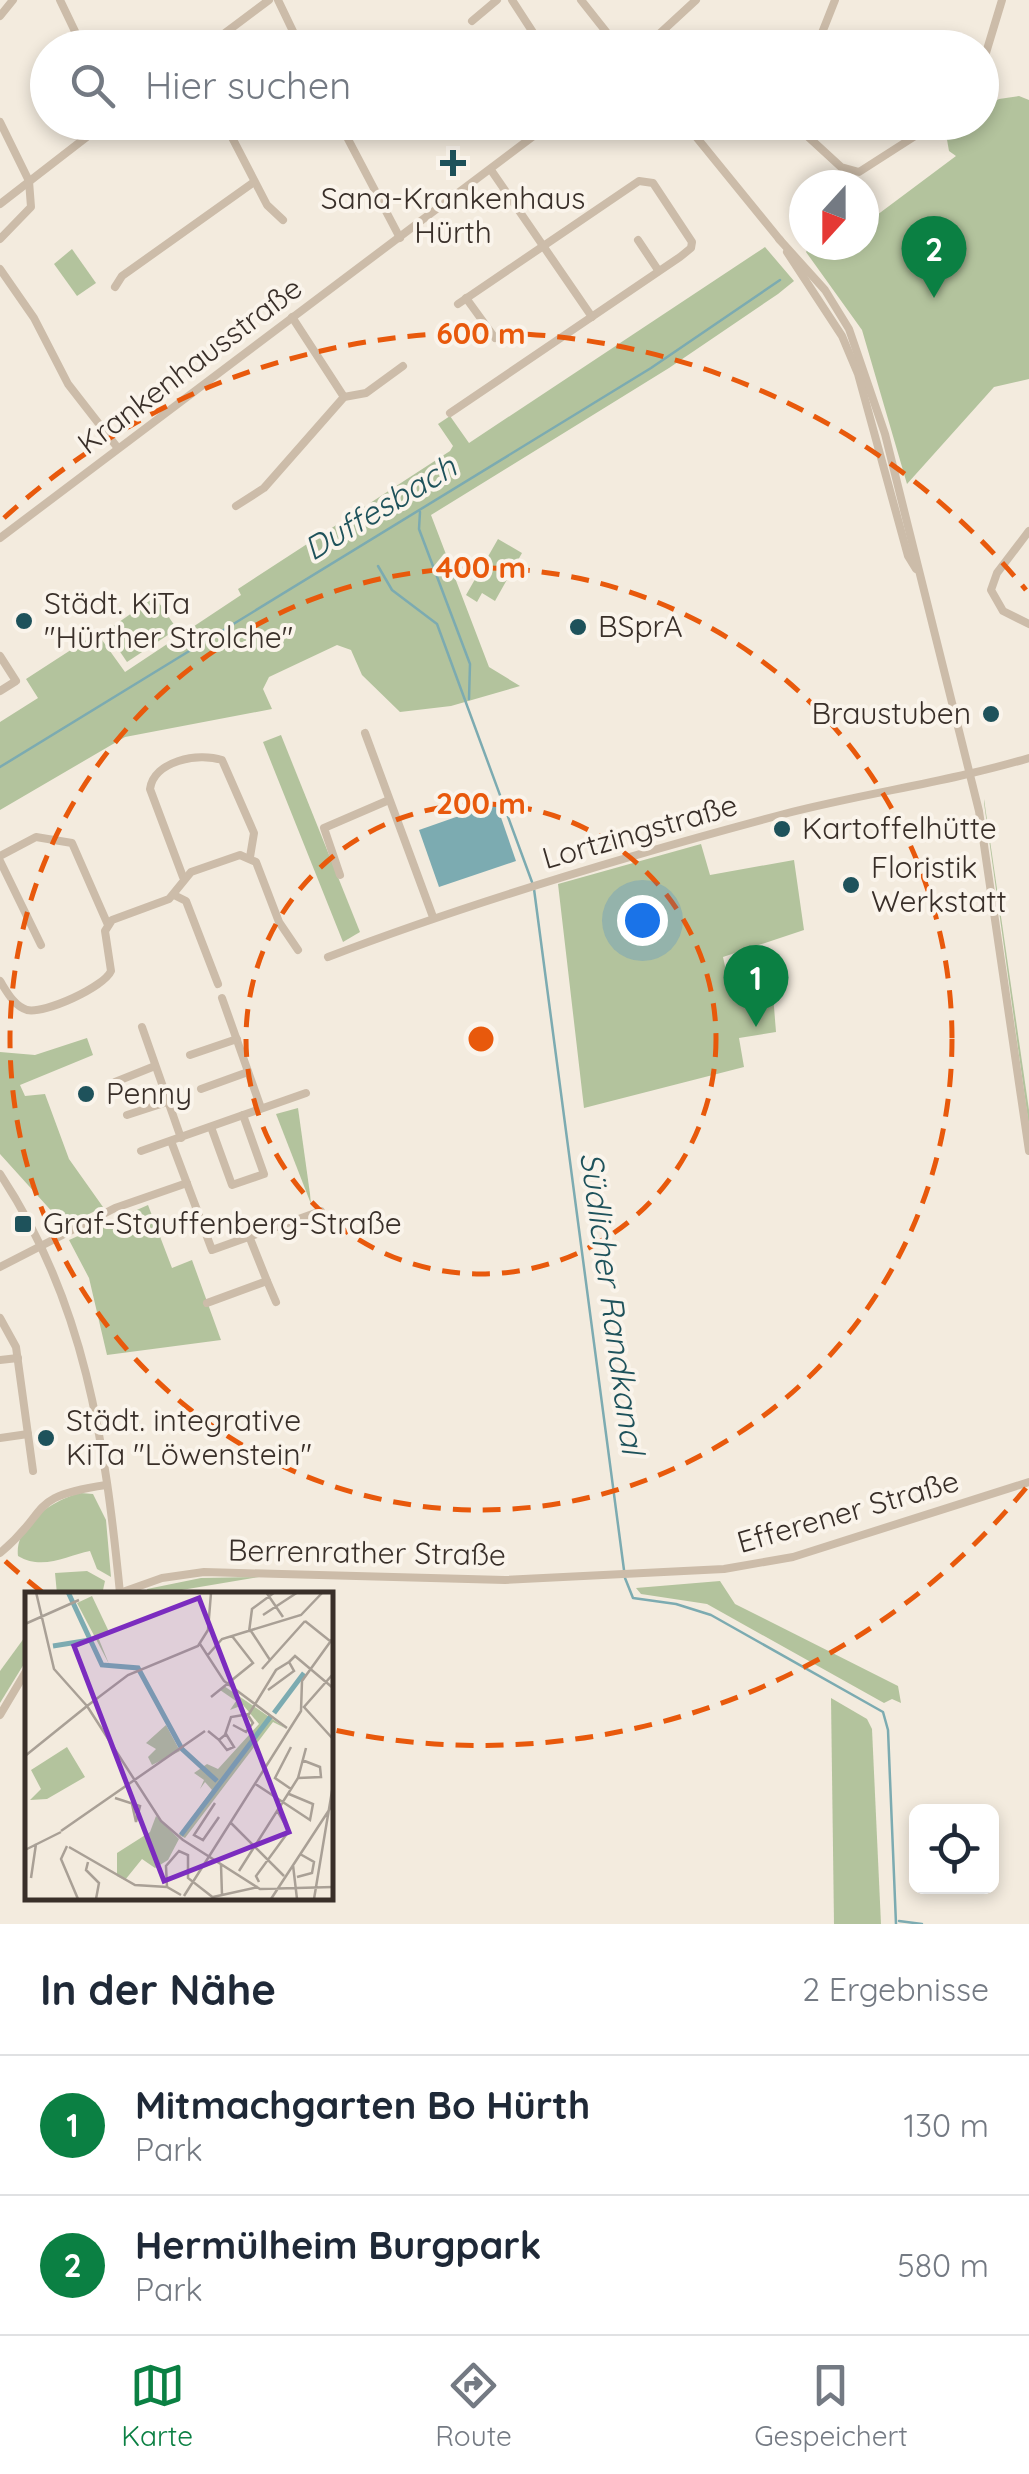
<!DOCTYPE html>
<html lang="de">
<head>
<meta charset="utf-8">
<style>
	:root { --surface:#fff; --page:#f6f6f7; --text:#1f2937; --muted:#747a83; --line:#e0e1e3; --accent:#0b8043 }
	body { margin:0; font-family:Quicksand,sans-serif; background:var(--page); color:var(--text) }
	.controls { position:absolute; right:30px; bottom:30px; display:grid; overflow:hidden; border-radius:15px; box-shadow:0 5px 15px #0003 }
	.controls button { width:90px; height:90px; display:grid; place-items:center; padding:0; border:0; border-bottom:2px solid var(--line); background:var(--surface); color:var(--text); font:50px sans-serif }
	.compass { position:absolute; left:789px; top:170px; width:90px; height:90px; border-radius:50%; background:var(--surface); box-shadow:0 5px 15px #0003; rotate:201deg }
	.you { position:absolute; left:642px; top:920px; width:35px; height:35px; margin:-25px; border:8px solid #fff; border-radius:50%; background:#1a73e8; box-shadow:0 0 0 15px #1a73e833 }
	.badge { display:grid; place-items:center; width:65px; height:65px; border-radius:50%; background:var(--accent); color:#fff; font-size:32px; font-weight:700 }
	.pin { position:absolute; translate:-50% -82px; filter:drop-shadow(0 2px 5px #0008) }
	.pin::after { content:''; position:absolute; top:52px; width:35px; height:30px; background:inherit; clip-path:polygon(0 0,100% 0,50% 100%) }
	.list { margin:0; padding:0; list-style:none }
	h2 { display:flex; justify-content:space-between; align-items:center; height:130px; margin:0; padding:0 40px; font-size:42px }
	h2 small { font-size:32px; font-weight:400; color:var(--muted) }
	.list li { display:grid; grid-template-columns:65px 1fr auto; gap:30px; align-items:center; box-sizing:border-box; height:140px; padding:0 40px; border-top:2px solid var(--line) }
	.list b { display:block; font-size:38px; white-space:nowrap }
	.list p { margin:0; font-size:32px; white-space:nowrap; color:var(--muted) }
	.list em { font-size:32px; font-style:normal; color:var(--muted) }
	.icon { flex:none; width:55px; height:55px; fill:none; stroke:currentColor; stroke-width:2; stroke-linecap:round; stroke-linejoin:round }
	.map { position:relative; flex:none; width:1029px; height:1924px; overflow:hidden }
	.search { position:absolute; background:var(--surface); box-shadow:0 5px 15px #0003; left:30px; right:30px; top:30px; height:110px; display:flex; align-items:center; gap:25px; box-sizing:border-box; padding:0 35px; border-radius:55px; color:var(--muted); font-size:38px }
	.sheet { height:410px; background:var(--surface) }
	nav { display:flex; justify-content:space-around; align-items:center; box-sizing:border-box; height:140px; border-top:2px solid var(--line); background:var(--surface); font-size:28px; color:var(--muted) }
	nav a { display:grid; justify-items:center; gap:5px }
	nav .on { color:var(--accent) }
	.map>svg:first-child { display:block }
	.green { fill:#b3c39d }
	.water { fill:#7cabb1 }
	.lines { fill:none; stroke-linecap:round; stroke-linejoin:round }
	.stream { stroke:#7cabb1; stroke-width:2.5 }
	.minor { stroke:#ccbca9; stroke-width:8 }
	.ring { fill:none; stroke:#e8590c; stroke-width:5; stroke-dasharray:18 12 }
	.poi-dot { fill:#1e525b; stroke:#faf4eb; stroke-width:4 }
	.labels { text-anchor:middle; stroke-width:8; stroke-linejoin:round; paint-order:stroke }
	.poi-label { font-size:30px; fill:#392f29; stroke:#faf4eb; text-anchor:start }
	.street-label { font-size:30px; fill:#392f29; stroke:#faf4eb }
	.water-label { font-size:32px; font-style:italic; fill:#1e525b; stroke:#faf4eb }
	.inset-river { fill:none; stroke:#7cabb1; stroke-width:5 }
	.inset-road { fill:none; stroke:#a9a096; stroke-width:2.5 }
	.view { fill:#7b2cbf; fill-opacity:0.15; stroke:#7b2cbf; stroke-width:5 }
	.inset-edge { fill:none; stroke:#392f29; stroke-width:5 }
	.centre { fill:#e8590c; stroke:#faf4eb; stroke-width:5 }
	.ring-label { font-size:30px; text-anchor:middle; font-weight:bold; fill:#e8590c; stroke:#faf4eb; stroke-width:8; stroke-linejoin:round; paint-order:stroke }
</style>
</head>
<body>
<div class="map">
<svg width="1029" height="1924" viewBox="0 0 1029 1924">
	<rect width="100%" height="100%" fill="#f3ebde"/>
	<g class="green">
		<path d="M1019,96L1029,100V379L994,387L907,484L862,330L806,252L810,245L847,258L853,245H864V228L873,218L956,156L949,151L946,134L961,123L982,122V109L999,99Z"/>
		<path d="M765,247L794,281L778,294L669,368L431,515L489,667L520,686L451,706L400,712L362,675L351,650L337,645L269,677L263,689L272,709L125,737L0,810V722L38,698L26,679L97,633L125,672L241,595L238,589L450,451L453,446L438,424L450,416L469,443Z"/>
		<path d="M72,249L96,283L77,296L54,264Z"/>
		<path d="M498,539L522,553L495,601L482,593L477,602L466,595Z"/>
		<path d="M155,597L177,629L127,662L106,631Z"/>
		<path d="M281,735L360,932L343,942L263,742Z"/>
		<path d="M984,799L1029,1110V1127L984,803Z"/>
		<path d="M701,844L710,875L794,860L804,930L723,957L730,989L772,982L776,1032L739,1038L744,1067L584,1108L558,884Z"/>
		<path d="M87,1038L93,1055L20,1085L25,1096L45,1094L69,1159L103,1207L65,1226L0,1154V1052L35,1055Z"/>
		<path d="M298,1108L310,1194L311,1204L276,1114Z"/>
		<path d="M148,1205L172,1268L192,1260L221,1340L107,1355L89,1278L69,1240Z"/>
		<path d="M81,1493L93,1494L106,1520L111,1577L97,1569L90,1551C68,1555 43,1571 18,1556C14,1525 54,1499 81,1493Z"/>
		<path d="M87,1571L105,1581L103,1590L97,1594H57L55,1573Z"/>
		<path d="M259,1577L158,1594H148L147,1589L201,1578Z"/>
		<path d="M720,1581L735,1604L898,1686L901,1703L892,1699L884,1703L707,1604L641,1594L636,1588Z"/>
		<path d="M27,1634V1659L0,1703V1671Z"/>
		<path d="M831,1698L867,1719L872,1729L881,1924H834Z"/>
	</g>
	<path class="water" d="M496,803L516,861L439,887L419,830Z"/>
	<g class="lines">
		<g class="stream">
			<path d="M420,512L419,529L470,664L469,699"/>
			<path d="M378,566L392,590L437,624L532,882"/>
			<path d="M0,767L651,368L780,280"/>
			<path d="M534,889L624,1570"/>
			<path d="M625,1578L633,1598L676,1604L711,1615L883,1712L888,1730L896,1924"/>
			<path d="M899,1921L922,1924"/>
		</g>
		<g class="minor">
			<path d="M60,0L83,48"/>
			<path d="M278,0L301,48"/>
			<path d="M512,0L536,37"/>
			<path d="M581,0L619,48"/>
			<path d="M0,16L13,0"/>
			<path d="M472,21L497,0"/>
			<path d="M205,48L269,0"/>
			<path d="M644,48L696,0"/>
			<path d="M816,48L835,0"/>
			<path d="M982,66L1002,0"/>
			<path d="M0,122L29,181L31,207L0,239"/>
			<path d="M224,122L267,205L283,220"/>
			<path d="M339,122L400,238"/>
			<path d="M684,122L780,240"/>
			<path d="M792,122L841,167L859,172L937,122"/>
			<path d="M491,170L592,317"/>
			<path d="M0,204L106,122"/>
			<path d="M779,239L825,290L849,329L885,434L979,811L1029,1151"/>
			<path d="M638,240L658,270"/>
			<path d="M787,252L842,336L858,374L908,556L916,569"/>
			<path d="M0,269L34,318L68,384L117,447"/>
			<path d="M115,287L122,276L254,182"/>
			<path d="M466,298L495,338"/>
			<path d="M292,317L344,397"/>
			<path d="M450,413L680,257L691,248L692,242L653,183L639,181L458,304"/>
			<path d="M236,506L264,488L344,397L366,393L403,366"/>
			<path d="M1029,531L997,573L991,590L1003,611L1029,624"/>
			<path d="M0,538L552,122"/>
			<path d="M0,656L16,681L0,691"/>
			<path d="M365,733L433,917"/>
			<path d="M0,856L36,837L72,843L108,925"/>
			<path d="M0,861L41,945"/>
			<path d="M340,875L324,828L389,800"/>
			<path d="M183,877L150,789C154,761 198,752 222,760L254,833L250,857"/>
			<path d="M174,895L186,901L218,984"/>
			<path d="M328,957C477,900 630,855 784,814C865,793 949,782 1029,758"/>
			<path d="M0,981C7,992 14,1006 27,1010C45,1014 104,987 111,971L105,931L112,920L169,899L191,872L240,855L256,862L279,922L298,950"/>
			<path d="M222,998L261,1108"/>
			<path d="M142,1027L181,1138"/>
			<path d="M190,1055L237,1039"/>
			<path d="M115,1082L155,1066"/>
			<path d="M201,1089L248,1072"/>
			<path d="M127,1115L167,1102"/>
			<path d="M211,1127L232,1185L264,1174L243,1115"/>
			<path d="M171,1141L212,1250L321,1211"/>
			<path d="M141,1151L306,1093"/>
			<path d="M0,1174C85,1302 105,1442 120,1593"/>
			<path d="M0,1267L115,1208L187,1183"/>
			<path d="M267,1281L276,1302"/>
			<path d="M207,1303L267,1281L249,1236"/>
			<path d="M0,1318L16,1347L33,1471"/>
			<path d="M0,1360L18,1358"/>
			<path d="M0,1438L28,1434"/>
			<path d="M0,1553C52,1510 25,1497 106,1485"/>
			<path d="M117,1594L162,1578L204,1572L505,1580L724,1569L793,1557L1029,1482"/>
			<path d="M0,1715L28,1668"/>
		</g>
	</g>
	<g class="ring">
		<circle cx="481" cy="1039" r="235"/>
		<circle cx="481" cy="1039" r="471"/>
		<path d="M1026 1488A706 706 0 0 1 334 1730M42 1592A706 706 0 0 1 4 1560M4 518A706 706 0 0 1 1026 590"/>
	</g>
	<g class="poi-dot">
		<path d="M448 148h10v10h10v10h-10v10h-10v-10h-10v-10h10z"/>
		<circle cx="24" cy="621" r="10"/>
		<circle cx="578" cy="627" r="10"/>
		<circle cx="991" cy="714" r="10"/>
		<circle cx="782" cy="829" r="10"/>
		<circle cx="851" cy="885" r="10"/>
		<circle cx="86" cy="1094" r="10"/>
		<rect x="13" y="1214" width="20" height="20" rx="5"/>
		<circle cx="46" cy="1438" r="10"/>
	</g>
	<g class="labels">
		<g class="poi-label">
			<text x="453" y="209" text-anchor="middle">Sana-Krankenhaus<tspan x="453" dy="34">Hürth</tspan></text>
			<text x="44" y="614">Städt. KiTa<tspan x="44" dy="34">"Hürther Strolche"</tspan></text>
			<text x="598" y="637">BSprA</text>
			<text x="971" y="724" text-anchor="end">Braustuben</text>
			<text x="802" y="839">Kartoffelhütte</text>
			<text x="871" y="878">Floristik<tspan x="871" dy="34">Werkstatt</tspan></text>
			<text x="106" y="1104">Penny</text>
			<text x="43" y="1234">Graf-Stauffenberg-Straße</text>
			<text x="66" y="1431">Städt. integrative<tspan x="66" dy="34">KiTa "Löwenstein"</tspan></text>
		</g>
		<g class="street-label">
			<text transform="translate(190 366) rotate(-37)" y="10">Krankenhausstraße</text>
			<text transform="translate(640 832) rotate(-16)" y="10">Lortzingstraße</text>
			<text transform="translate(848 1512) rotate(-16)" y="10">Efferener Straße</text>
			<text transform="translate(367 1553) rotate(1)" y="10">Berrenrather Straße</text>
		</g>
		<g class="water-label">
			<text transform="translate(380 508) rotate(-31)" y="11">Duffesbach</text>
			<text transform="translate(612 1303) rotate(82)" y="11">Südlicher Randkanal</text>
		</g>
	</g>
	<g transform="translate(25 1592)">
		<rect width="308" height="308" fill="#f3ebde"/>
		<path d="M67,4L85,42L73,45L84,72L52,11ZM199,94L262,137L248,130L160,246L154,243L187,198L180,190L175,197L179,188L169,181L182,172L193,177L234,132L218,113L205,118L211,109L195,98ZM141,133L155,159L127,173L123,165L131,157L121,151ZM42,155L60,185L22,207L5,208L16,197L6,178ZM131,224L154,247L143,268L130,276L117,267L100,288L92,284V261L125,240Z" fill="#b3c39d"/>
		<path class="inset-river" d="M43,0L77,73L113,76L157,157L192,189M28,54L65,48M249,121L279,81M156,243L246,124"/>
		<path class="inset-road" d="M241,0L258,25M238,23L273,0M280,29L305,49M0,32L54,8M226,39L245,68M224,40L227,17L250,0M175,52L199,89L262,136M182,64L197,47L276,23L298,0M264,70L270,64L308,96M237,77L280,29M308,82L279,115L308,147M186,105L228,71L207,44M208,133L221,140L228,131L223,123M183,139L194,148L200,143L206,125L224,122L251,78L264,70L269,79L243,98M194,148L202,158L209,155L201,142M266,155L250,186L266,197M0,164L62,114L29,77L11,0M273,186L296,185L295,175L277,168M229,191L285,228L288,212L264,202M90,206L115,214L111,230L107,212M190,211L169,243L178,248L194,225M205,230L259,284M36,239L180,139M158,248L136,229L62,114L103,83L173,54L183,38L186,1M158,248L235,297L308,295M42,254L36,267L53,307M44,255L110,293L142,295L156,303M0,258L36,240M63,270L61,278L74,291L71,307M196,273L197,303M268,273L272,307M214,279L273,186L281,156M272,285L287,281L289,270L275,262M6,286L11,252M234,290L231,284L264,239L253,220M142,295L141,274L154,259L163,263V286L190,307M159,304L276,119L277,89L308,46M188,305L233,295M246,307L308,212M289,307L308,193"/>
		<path class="view" d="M174,6L264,240L139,289L49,54Z"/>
		<rect width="308" height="308" class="inset-edge"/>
	</g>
	<circle cx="481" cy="1039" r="15" class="centre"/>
	<g class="ring-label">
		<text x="481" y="344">600 m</text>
		<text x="481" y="578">400 m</text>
		<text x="481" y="814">200 m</text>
	</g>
</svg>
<div class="controls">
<button><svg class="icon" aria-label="locate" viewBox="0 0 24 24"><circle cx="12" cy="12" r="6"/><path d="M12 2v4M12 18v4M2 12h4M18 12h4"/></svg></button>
</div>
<svg class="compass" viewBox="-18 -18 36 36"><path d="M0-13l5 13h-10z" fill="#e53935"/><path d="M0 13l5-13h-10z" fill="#747a83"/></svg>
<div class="you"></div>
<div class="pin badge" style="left:756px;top:1027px">1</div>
<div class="pin badge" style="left:934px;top:298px">2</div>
<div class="search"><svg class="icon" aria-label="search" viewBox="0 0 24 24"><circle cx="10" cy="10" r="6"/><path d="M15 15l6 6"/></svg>Hier suchen</div>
</div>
<section class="sheet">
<h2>In der Nähe<small>2 Ergebnisse</small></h2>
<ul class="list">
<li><span class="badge">1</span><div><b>Mitmachgarten Bo Hürth</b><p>Park</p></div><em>130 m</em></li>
<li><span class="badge">2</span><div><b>Hermülheim Burgpark</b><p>Park</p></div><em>580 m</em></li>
</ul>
</section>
<nav>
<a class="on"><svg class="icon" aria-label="map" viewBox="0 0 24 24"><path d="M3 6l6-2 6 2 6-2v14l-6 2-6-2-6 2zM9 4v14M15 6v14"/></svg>Karte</a>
<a><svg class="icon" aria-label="directions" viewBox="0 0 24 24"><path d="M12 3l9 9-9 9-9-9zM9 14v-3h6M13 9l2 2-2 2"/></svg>Route</a>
<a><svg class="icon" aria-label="saved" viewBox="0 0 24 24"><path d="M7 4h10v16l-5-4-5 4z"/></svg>Gespeichert</a>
</nav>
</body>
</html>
